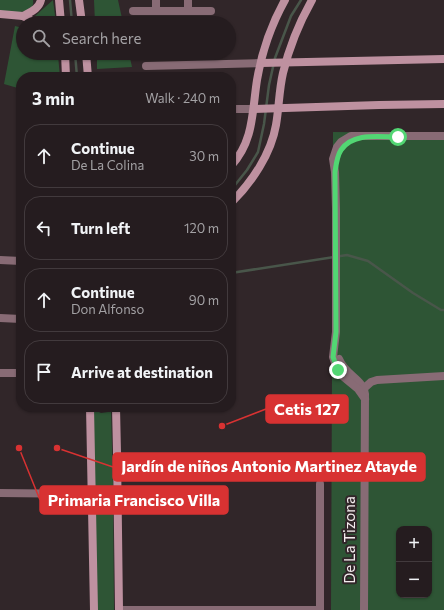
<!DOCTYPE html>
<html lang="en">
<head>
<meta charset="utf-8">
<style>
	:root { --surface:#251c1f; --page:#2d2528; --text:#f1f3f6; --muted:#a3a1a4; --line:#423a3d }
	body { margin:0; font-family:Commissioner,sans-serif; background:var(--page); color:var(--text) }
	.controls { position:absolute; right:12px; bottom:12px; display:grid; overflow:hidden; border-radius:8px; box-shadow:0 1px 3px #0004 }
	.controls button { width:36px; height:36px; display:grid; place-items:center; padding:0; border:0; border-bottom:1px solid var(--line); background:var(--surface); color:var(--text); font:20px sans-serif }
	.stop { position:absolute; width:12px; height:12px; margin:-9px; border:3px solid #52d673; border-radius:50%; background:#fff }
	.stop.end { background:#52d673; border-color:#fff; box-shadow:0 1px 4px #0008 }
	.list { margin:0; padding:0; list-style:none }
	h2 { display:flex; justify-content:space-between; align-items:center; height:52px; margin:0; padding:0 16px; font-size:17px }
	h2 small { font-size:13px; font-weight:400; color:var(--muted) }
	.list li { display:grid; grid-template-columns:26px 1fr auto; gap:12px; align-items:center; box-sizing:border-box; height:64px; margin:0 8px 8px; padding:0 8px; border:1px solid var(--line); border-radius:16px }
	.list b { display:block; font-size:15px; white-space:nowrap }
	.list p { margin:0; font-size:13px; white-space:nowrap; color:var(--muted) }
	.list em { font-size:13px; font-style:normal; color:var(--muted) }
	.icon { flex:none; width:22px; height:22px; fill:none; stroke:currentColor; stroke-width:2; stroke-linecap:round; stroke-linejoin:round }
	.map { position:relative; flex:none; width:444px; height:610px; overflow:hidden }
	.search { position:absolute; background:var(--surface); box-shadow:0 1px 3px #0004; left:16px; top:16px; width:220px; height:44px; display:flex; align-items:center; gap:10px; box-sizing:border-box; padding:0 14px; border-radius:22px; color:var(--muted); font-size:15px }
	.panel { position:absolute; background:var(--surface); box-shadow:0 1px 3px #0004; left:16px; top:72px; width:220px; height:340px; border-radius:16px }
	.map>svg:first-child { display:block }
	.green { fill:#2e5535; fill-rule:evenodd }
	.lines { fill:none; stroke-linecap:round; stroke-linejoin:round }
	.stream { stroke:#49564a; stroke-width:2.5 }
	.street { stroke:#886b75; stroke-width:8 }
	.secondary { stroke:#be91a0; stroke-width:8 }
	.route { stroke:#52d673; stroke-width:5 }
	.labels { text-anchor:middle; stroke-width:4; stroke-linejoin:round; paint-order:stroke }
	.street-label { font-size:15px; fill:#f4ecee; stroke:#312629 }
	.leader { fill:none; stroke:#d83232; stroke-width:1.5 }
	.callout-dot { fill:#d83232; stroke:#312629; stroke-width:1.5 }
	.callout { fill:#d83232; stroke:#d83232; stroke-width:1.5 }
	.callout-label { font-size:16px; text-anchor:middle; font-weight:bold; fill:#fff }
</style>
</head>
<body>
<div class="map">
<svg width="444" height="610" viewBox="0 0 444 610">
	<rect width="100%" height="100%" fill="#312629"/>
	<g class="green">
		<path d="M0,0H33C36,15 9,13 0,12Z"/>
		<path d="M53,0L56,23H45L35,16Z"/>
		<path d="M94,0H118L123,23H95Z"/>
		<path d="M15,26L23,28V53H56L58,55L60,77H21V89L4,84Z"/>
		<path d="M97,53H129L132,67L97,69Z"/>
		<path d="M333,132L444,133V610H331ZM399,529H429V595H399Z"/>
		<path d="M93,409L101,413L108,412L111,409L113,485L114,610H97Z"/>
	</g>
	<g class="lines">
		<g class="stream">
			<path d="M70,0L72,23"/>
			<path d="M75,53L77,77"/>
			<path d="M231,190L247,170L258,152L264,124L269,85L275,58L291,16L301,0"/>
			<path d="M231,273L347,255L368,261L413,293L441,310H444"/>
		</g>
		<g class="street">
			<path d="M156,10V0"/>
			<path d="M188,10V0"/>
			<path d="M133,11H211"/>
			<path d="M146,66L261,63"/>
			<path d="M231,109H254"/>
			<path d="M0,260L21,261"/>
			<path d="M0,318L21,319"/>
			<path d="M339,359C345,375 363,379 365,394L364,610"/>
			<path d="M0,373H21"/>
			<path d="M361,391L371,382L377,380L444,376"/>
			<path d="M365,399L358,389L341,375L335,363L333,357L336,332V209L335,172L333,159L337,147L341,142L351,136H444"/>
			<path d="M0,493L92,494"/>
			<path d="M119,610H320"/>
			<path d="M320,610V484"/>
		</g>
		<g class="secondary">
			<path d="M59,0L61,23"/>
			<path d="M79,0L82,23"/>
			<path d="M0,14L23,16L36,23"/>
			<path d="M23,16C30,12 39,9 41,0"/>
			<path d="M65,53L66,77"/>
			<path d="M86,53L88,77"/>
			<path d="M261,63L444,59"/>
			<path d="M254,109L379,105L444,104"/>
			<path d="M231,166C254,141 252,112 257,80C262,51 271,25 285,0"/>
			<path d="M231,203C252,182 271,154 276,125C279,108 279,90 283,73C289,48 299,23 312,0"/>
			<path d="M90,407L94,610"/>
			<path d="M116,407L117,453L119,610"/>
		</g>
	</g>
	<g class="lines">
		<path class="route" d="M338,370L333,357L336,332L335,172C336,165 337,156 341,150C353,132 380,137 398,137"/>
	</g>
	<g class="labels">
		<g class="street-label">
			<text transform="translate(350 540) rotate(-90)" y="5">De La Tizona</text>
		</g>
	</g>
	<path class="leader" d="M222 426L266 409M57 448L113 467M19 448L40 500"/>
	<g class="callout-dot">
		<circle cx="222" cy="426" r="4"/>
		<circle cx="57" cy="448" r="4"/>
		<circle cx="19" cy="448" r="4"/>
	</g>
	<g class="callout">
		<rect x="266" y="395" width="82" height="28" rx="4"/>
		<rect x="113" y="453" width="312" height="28" rx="4"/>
		<rect x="40" y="486" width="188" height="28" rx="4"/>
	</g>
	<g class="callout-label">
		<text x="307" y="415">Cetis 127</text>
		<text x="269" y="472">Jardín de niños Antonio Martinez Atayde</text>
		<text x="134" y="506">Primaria Francisco Villa</text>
	</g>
</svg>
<div class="controls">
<button>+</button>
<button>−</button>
</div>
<div class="stop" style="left:398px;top:137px"></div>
<div class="stop end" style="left:338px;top:370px"></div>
<div class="search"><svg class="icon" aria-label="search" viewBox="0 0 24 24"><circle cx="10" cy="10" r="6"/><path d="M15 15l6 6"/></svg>Search here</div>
<section class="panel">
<h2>3 min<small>Walk · 240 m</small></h2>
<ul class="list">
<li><svg class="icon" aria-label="ahead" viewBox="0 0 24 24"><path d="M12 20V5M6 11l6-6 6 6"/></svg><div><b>Continue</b><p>De La Colina</p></div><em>30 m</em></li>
<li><svg class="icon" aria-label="left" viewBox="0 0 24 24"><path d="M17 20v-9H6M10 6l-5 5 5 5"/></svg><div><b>Turn left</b></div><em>120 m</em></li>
<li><svg class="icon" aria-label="ahead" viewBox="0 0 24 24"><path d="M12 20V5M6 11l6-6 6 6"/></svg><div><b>Continue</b><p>Don Alfonso</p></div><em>90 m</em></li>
<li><svg class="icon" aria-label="arrive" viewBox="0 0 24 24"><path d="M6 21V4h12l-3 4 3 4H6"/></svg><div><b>Arrive at destination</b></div></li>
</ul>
</section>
</div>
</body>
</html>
